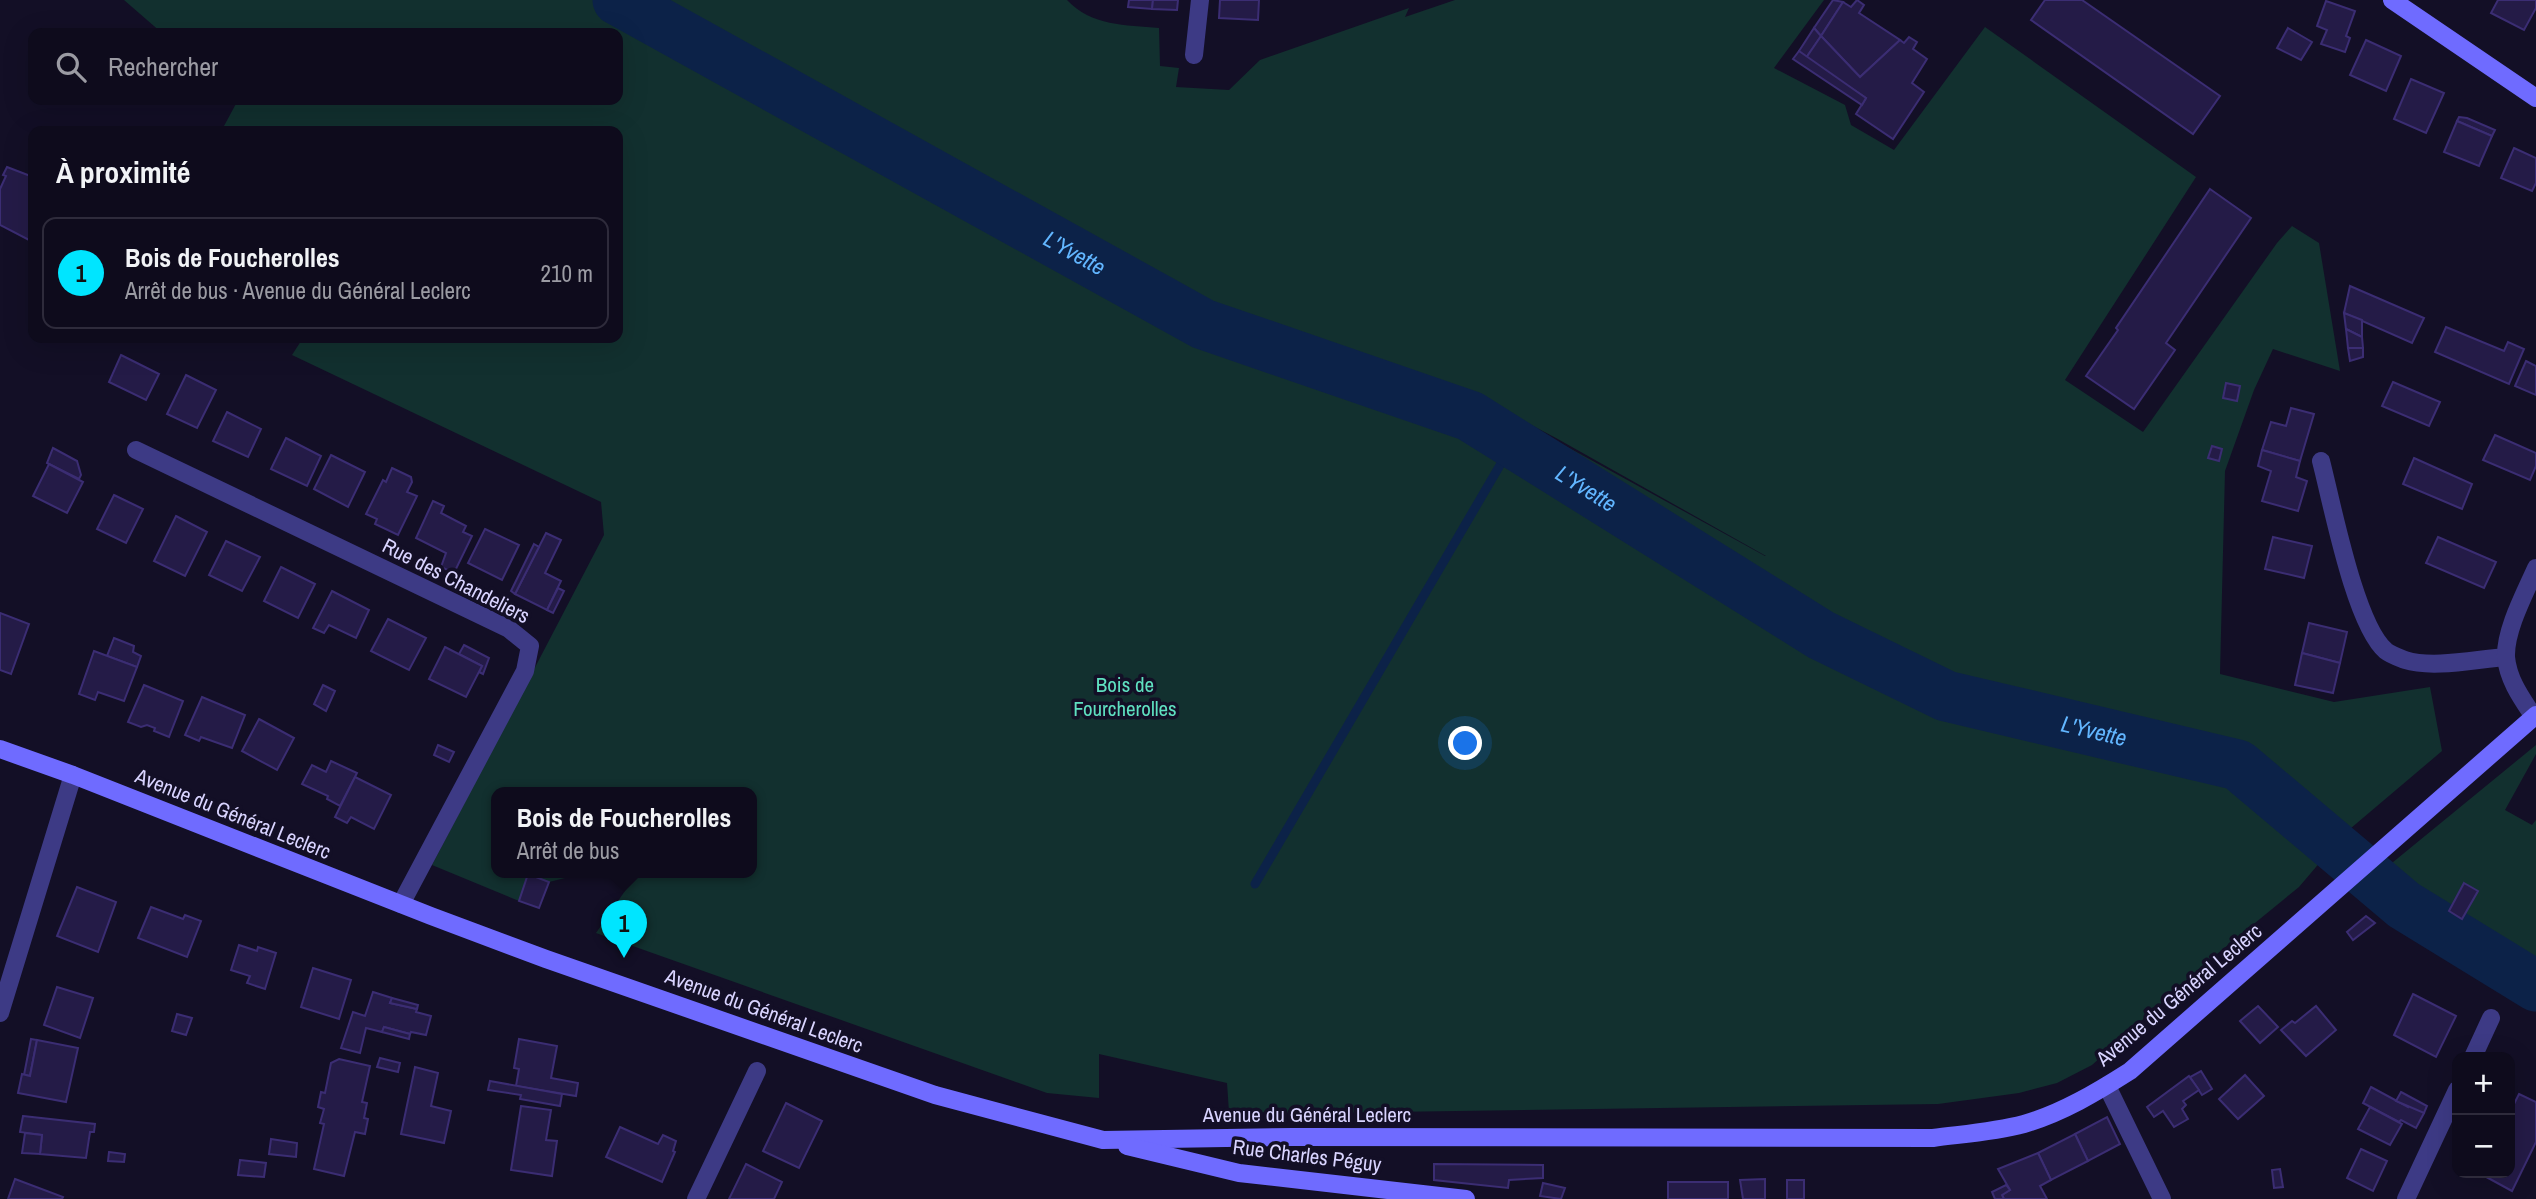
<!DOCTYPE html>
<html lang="fr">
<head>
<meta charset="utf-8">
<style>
	:root { --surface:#0e0b1c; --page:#171425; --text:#f1f3f6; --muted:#9b9ba3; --line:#2e2b3b; --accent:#00e5ff }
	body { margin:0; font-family:"Archivo Narrow",sans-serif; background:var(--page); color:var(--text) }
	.controls { position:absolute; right:21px; bottom:21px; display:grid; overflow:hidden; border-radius:14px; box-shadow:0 7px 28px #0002 }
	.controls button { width:63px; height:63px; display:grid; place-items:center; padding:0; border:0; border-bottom:2px solid var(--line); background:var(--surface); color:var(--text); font:35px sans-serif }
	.you { position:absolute; left:1466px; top:744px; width:24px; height:24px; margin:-18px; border:5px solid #fff; border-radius:50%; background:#1a73e8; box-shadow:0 0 0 10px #1a73e833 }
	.badge { display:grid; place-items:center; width:46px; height:46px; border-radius:50%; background:var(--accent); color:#111; font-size:23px; font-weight:700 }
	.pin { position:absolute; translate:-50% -58px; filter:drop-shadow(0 2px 4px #0008) }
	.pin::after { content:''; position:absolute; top:37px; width:24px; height:21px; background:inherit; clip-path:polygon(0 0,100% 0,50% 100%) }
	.popup { position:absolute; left:491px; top:787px; width:266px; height:91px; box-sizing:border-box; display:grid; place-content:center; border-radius:14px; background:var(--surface); filter:drop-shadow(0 2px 5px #0005); font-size:23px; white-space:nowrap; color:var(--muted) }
	.popup b { font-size:26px; color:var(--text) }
	.popup::after { content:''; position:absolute; left:50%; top:100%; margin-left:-14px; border:14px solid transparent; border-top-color:var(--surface) }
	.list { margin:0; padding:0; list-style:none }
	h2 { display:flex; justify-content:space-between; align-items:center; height:91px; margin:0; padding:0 28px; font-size:30px }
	h2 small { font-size:23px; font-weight:400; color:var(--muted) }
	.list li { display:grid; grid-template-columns:46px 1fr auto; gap:21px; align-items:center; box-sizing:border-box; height:112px; margin:0 14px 14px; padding:0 14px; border:2px solid var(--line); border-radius:14px }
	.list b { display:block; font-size:26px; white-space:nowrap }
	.list p { margin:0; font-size:23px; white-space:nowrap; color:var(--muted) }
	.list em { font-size:23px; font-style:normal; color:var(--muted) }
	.icon { flex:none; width:38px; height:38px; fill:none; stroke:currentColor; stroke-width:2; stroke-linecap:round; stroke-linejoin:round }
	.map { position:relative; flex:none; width:2536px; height:1199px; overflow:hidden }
	.search { position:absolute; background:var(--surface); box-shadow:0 7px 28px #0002; left:28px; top:28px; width:595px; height:77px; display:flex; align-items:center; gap:18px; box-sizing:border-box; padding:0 24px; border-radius:14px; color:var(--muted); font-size:26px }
	.panel { position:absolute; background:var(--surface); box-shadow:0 7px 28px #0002; left:28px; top:126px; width:595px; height:217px; border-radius:14px }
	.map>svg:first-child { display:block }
	.green { fill:#12302f; fill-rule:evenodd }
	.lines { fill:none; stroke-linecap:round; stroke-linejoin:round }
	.stream { stroke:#0c2248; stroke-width:9 }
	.river { stroke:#0c2248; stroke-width:51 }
	.building { fill:#241b47; stroke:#3b2d73; stroke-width:2 }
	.street { stroke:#3d3a85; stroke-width:18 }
	.secondary { stroke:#6f6bff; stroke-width:18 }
	.labels { text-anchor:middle; stroke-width:7; stroke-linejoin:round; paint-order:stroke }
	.street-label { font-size:21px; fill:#d9d4ff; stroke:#130f26 }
	.park-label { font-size:21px; fill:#5fe0c0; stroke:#130f26 }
	.water-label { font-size:23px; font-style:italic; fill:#62b6ff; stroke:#130f26 }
</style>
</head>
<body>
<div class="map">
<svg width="2536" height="1199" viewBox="0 0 2536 1199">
	<rect width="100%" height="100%" fill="#130f26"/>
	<g class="green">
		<path d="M124,0H1067C1091,26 1126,25 1159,28L1160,66L1179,68L1176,87L1229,90L1260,60L1409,8L1405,17L1455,0H1824L1774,68L1845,105L1851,125L1894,150L1985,27L2196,177L2065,380L2143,432L2277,243L2292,226L2319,243L2340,371L2273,349L2254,390L2225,471L2220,674L2334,702L2430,687L2442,751L2344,834L2299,887L2206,963L2092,1065L2057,1083L2019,1093L1938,1104L1318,1113L1229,1112L1227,1083L1099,1054V1098L1047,1093L596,933L638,872H752V792H496V872H568L565,878L549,882L528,874L519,901L432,865L604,535L601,502L292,355L303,338H618V131H231L224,126L238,100H618V33H162ZM1457,386L1556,438L1766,556H1765Z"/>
		<path d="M2536,745V754L2505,810L2532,825L2536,820V970L2443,923L2381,872Z"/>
	</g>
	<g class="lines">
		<path class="stream" d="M1255,884L1513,443"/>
		<path class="river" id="s1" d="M618,0L1203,324L1470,416L1821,635L1946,696L2238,765L2404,905L2536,986"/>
	</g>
	<g class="building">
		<path d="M1129,0H1153L1152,9L1128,7Z"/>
		<path d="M1153,0H1178L1177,10L1152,9Z"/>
		<path d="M1220,0H1259L1258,20L1219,18Z"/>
		<path d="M1833,0L1843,2L1821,36L1814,28Z"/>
		<path d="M1857,0L1864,5L1859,13L1900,40L1860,77L1821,36L1843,2L1851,7Z"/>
		<path d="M2045,0H2082L2220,96L2193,134L2031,20Z"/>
		<path d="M2498,0H2536V8L2524,30L2491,13Z"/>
		<path d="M2326,1L2355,11L2346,36L2350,38L2345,52L2321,44L2327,30L2317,26Z"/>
		<path d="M1814,28L1821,36L1806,58L1799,51Z"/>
		<path d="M2288,28L2312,42L2301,60L2277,48Z"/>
		<path d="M1821,36L1860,77L1900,40L1904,43L1909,37L1917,42L1913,49L1927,59L1912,83L1924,92L1893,139L1856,114L1866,98L1806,58Z"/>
		<path d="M2366,40L2401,56L2386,91L2350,75Z"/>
		<path d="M1799,51L1866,98L1862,105L1793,59Z"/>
		<path d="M2411,79L2444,93L2426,133L2394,119Z"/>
		<path d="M2459,117L2467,118L2495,130L2492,136L2457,121Z"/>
		<path d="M2457,121L2492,136L2479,166L2444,152Z"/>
		<path d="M2514,148L2536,158V183L2532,191L2501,178Z"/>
		<path d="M7,167L33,177V242L0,225V189L6,176L3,175Z"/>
		<path d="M2210,189L2251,218L2166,343L2175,350L2134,409L2086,376L2118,330L2116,328Z"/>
		<path d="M2350,286L2424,318L2412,343L2344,313Z"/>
		<path d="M2344,313L2362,320V337L2346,329Z"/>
		<path d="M2446,327L2504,351L2508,342L2524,349L2509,384L2435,352Z"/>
		<path d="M2346,329L2362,337L2363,348H2348Z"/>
		<path d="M2348,348H2363V357L2350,361Z"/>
		<path d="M121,355L159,374L146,400L109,382Z"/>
		<path d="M2526,361L2536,366V395L2515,386Z"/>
		<path d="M186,375L216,390L197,428L167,414Z"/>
		<path d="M2393,382L2440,402L2429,426L2382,406Z"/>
		<path d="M2226,383L2240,386L2237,401L2223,398Z"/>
		<path d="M2291,408L2314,414L2300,461L2262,450L2271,422L2286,426Z"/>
		<path d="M227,412L261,429L248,457L213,441Z"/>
		<path d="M2495,435L2536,453V466L2530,480L2483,460Z"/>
		<path d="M286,438L321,456L307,486L271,469Z"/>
		<path d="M2212,446L2222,449L2219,461L2208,458Z"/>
		<path d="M53,448L77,461L81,475L79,479L47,463Z"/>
		<path d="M2262,450L2300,461L2296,477L2307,481L2298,511L2262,501L2271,471L2258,466Z"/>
		<path d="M331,455L365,472L348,507L314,489Z"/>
		<path d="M2414,458L2472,484L2462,509L2403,484Z"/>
		<path d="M49,464L83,482L67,513L33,496Z"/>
		<path d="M392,468L411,477L412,482L407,492L417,496L398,535L375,524L377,519L366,514L383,480L386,482Z"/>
		<path d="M114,495L143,509L126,543L97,529Z"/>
		<path d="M433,501L444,506L441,513L466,526L463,532L472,536L454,573L441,567L446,553L416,538Z"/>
		<path d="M176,516L207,532L185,576L154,561Z"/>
		<path d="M485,529L519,545L502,580L468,563Z"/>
		<path d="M546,533L561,540L545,573L561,581L547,610L515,594Z"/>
		<path d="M2273,537L2312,546L2304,578L2265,569Z"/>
		<path d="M2438,537L2496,562L2484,588L2426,563Z"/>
		<path d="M226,541L260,557L242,591L209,575Z"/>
		<path d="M534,544L539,547L515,594L511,591Z"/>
		<path d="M281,567L315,584L298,618L264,601Z"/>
		<path d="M558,588L564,591L553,613L547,610Z"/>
		<path d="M332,591L369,610L356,638L329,625L324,633L313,628Z"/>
		<path d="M0,613L29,624L11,674L0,670Z"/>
		<path d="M388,619L426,638L409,670L371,651Z"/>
		<path d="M2309,623L2347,632L2340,663L2302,653Z"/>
		<path d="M114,638L134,646L133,652L141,656L137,667L107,656Z"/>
		<path d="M464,645L489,658L483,674L479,672L482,666L459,654Z"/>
		<path d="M445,647L482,666L466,697L429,679Z"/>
		<path d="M94,651L137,667L124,701L98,692L95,700L79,694Z"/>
		<path d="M2302,653L2340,663L2333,693L2295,685Z"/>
		<path d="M144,685L183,701L169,737L154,731L155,728L147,725L141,727L128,722Z"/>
		<path d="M323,685L335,691L326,711L314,704Z"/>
		<path d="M202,697L245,715L232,748L201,737L199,741L185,735Z"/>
		<path d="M259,719L294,738L277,770L242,751Z"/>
		<path d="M438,745L454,752L449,762L434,755Z"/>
		<path d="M331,761L357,773L340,806L327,799L328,796L302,784L312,765L326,772Z"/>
		<path d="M355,777L391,795L374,829L351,817L347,823L335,817Z"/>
		<path d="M528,874L549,882L539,908L519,901Z"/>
		<path d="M2464,883L2478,891L2462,919L2449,911Z"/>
		<path d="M77,887L116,902L98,952L57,936Z"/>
		<path d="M151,907L183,919L185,915L201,921L187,957L138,938Z"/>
		<path d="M2366,916L2375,923L2353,940L2347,932Z"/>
		<path d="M239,945L257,951L258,947L276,953L265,989L247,983L250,976L231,970Z"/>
		<path d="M313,968L351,980L339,1019L301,1007Z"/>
		<path d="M57,987L93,998L80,1038L44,1025Z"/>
		<path d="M373,992L392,998L390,1003L417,1009L416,1012L431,1016L426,1035L411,1032L410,1034L384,1027L382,1032L366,1028L360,1053L341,1048L353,1012L365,1016Z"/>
		<path d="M2413,994L2456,1016L2436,1057L2394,1035Z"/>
		<path d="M392,998L418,1005L417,1009L390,1003Z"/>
		<path d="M2258,1006L2278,1027L2260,1043L2240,1021Z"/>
		<path d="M2316,1006L2336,1030L2306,1056L2281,1030L2292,1021L2295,1023Z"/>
		<path d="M177,1014L192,1018L186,1035L172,1031Z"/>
		<path d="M384,1027L410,1034L409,1039L382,1032Z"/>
		<path d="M31,1039L37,1040L30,1076L24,1075Z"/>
		<path d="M519,1039L557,1046L551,1078L578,1083L576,1096L516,1086L519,1069L514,1068Z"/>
		<path d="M37,1040L78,1048L66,1102L18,1093L22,1074L30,1076Z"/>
		<path d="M380,1058L400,1063L398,1072L377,1067Z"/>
		<path d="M339,1059L370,1066L362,1102L367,1103L364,1118L368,1119L365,1134L355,1132L344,1176L314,1169L324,1124L320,1123L324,1109L318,1107L321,1092L325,1093L331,1063Z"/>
		<path d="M415,1067L438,1073L431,1106L451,1111L444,1143L401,1134Z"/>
		<path d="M2201,1071L2212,1089L2202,1095L2190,1077Z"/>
		<path d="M2245,1075L2264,1096L2238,1119L2219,1099Z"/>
		<path d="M2189,1076L2199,1090L2183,1101L2186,1105L2182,1109L2188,1119L2174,1127L2163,1111L2154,1117L2147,1107Z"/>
		<path d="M490,1081L562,1094L560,1106L520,1099L521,1095L488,1090Z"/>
		<path d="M2371,1087L2408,1107L2409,1104L2424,1113L2416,1128L2401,1120L2399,1122L2363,1103Z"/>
		<path d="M2401,1092L2427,1106L2424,1113L2396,1101Z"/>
		<path d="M2519,1094L2536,1102V1142L2512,1191L2479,1173H2510V1112Z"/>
		<path d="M786,1103L822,1121L799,1168L763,1151Z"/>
		<path d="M521,1106L551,1110L546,1140L557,1141L552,1176L511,1170Z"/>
		<path d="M2370,1107L2402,1124L2390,1145L2358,1129Z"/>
		<path d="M23,1116L95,1124L94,1132H90L86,1158L40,1154L42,1135L20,1132Z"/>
		<path d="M2107,1117L2120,1144L2088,1161L2075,1134Z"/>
		<path d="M620,1127L658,1144L663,1135L676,1141L673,1151L675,1152L662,1182L606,1157Z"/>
		<path d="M25,1133L42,1135L40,1154L22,1153Z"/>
		<path d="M2075,1134L2088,1161L2051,1180L2038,1153Z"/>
		<path d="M271,1139L297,1143L296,1157L269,1154Z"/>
		<path d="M2361,1149L2387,1161L2373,1191L2347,1178Z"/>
		<path d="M109,1152L125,1154L124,1162L108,1161Z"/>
		<path d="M2038,1153L2051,1180L2040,1186L2047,1199H2004L2002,1195L2010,1190L1998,1169Z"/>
		<path d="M240,1160L266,1163L264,1177L238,1175Z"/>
		<path d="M746,1164L782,1182L774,1199H729Z"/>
		<path d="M1434,1164L1543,1165V1178L1509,1180L1508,1188L1434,1180Z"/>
		<path d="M2280,1169L2283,1187L2274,1188L2272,1170Z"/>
		<path d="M15,1179L63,1197L62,1199H8Z"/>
		<path d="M1765,1179V1199H1743L1740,1180Z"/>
		<rect x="1787" y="1180" width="17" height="19"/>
		<rect x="1668" y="1182" width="60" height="17"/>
		<path d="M1543,1183L1565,1188L1561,1199L1540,1196Z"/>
		<path d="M2006,1185L2010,1190L2002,1195L2004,1199H1995L1992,1192Z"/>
	</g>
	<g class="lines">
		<g class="street">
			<path d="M1194,55L1200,0"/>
			<path d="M136,450L509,629L530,646L525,671L401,904"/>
			<path d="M2321,461C2332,503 2355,625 2386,651C2391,655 2400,658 2405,660C2433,669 2477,659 2506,657"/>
			<path d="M2534,717C2522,699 2508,680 2506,657C2505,630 2525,593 2536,568"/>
			<path d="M0,1013L73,775"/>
			<path d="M2473,1057L2491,1018"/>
			<path d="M2107,1086L2162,1199"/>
			<path d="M696,1199L757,1071"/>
			<path d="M2406,1199L2457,1090"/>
		</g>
		<g class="secondary">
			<path d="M2392,0L2536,98"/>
			<path d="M0,749L73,775L431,916L546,959L935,1095L1103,1140L1293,1137L1933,1138C1963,1134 1994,1132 2024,1124C2062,1113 2097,1092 2130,1071L2536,715"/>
			<path d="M1127,1146L1239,1173L1466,1199"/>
		</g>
	</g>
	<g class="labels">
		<g class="street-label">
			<text transform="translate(456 581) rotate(27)" y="7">Rue des Chandeliers</text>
			<text transform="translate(233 814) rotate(22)" y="7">Avenue du Général Leclerc</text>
			<text transform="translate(2179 995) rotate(-40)" y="7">Avenue du Général Leclerc</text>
			<text transform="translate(764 1011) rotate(20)" y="7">Avenue du Général Leclerc</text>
			<text x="1307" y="1122">Avenue du Général Leclerc</text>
			<text transform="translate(1307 1156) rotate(7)" y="7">Rue Charles Péguy</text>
		</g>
		<g class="park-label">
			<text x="1125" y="692">Bois de<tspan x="1125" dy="24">Fourcherolles</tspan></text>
		</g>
		<g class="water-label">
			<text dy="8" stroke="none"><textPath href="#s1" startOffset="522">L'Yvette</textPath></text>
			<text dy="8" stroke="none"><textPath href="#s1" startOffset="1088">L'Yvette</textPath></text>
			<text dy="8" stroke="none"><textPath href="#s1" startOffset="1656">L'Yvette</textPath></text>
		</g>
	</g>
</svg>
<div class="controls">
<button>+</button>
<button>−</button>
</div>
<div class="you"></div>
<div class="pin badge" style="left:624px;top:958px">1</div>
<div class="popup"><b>Bois de Foucherolles</b>Arrêt de bus</div>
<div class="search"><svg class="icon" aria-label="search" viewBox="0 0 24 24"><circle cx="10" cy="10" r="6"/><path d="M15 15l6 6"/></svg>Rechercher</div>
<section class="panel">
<h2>À proximité<small></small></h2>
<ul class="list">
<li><span class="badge">1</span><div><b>Bois de Foucherolles</b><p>Arrêt de bus · Avenue du Général Leclerc</p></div><em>210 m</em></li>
</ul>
</section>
</div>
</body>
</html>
